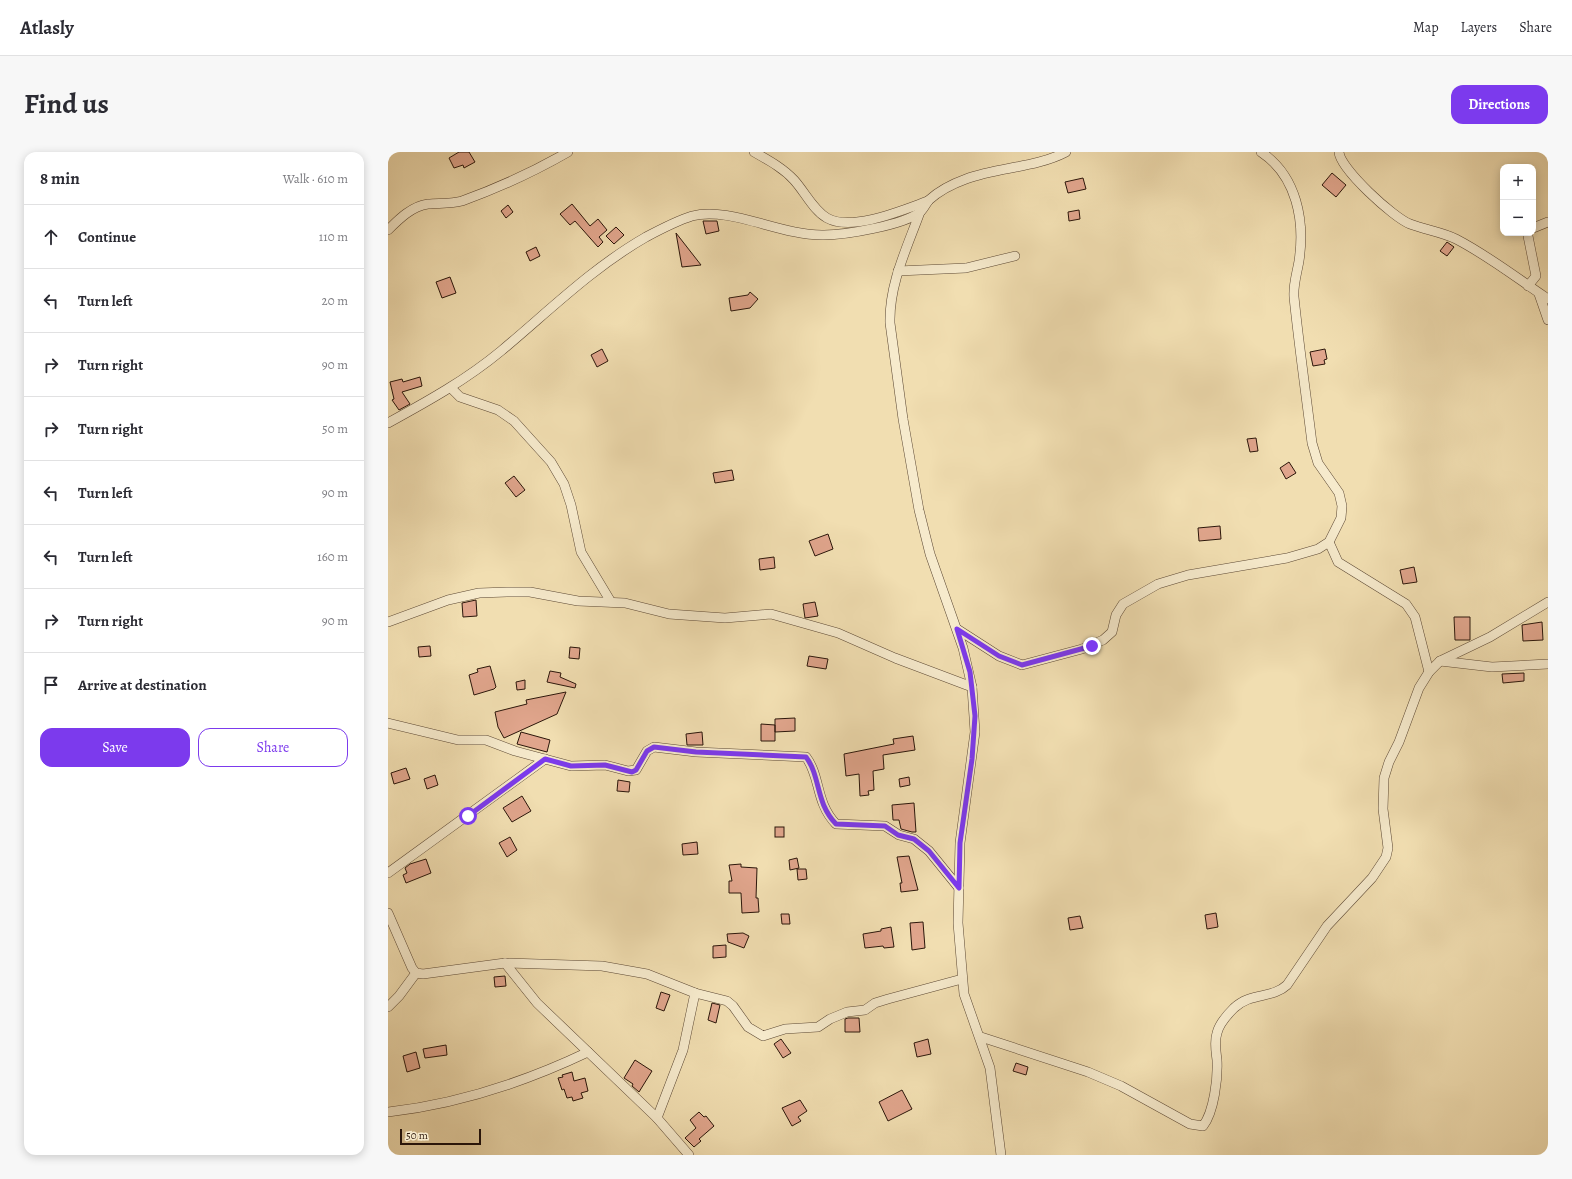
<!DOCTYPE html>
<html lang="en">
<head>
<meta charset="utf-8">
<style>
	:root { --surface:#fff; --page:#f7f7f7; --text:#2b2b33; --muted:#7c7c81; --line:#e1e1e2; --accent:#7c3aed }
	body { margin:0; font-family:Alegreya,serif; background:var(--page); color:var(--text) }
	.controls { position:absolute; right:12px; top:12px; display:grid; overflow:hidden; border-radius:8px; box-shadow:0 2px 10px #0003 }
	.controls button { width:36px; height:36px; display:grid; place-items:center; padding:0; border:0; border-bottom:1px solid var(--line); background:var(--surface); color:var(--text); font:20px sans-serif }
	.scale { position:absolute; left:12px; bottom:10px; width:81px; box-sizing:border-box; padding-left:4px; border:2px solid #2b160a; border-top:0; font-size:11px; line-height:14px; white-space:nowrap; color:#2b160a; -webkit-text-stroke:3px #f6eacc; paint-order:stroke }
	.stop { position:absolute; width:12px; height:12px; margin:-9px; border:3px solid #7c3aed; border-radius:50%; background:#fff }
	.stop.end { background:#7c3aed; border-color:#fff; box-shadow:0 1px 4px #0008 }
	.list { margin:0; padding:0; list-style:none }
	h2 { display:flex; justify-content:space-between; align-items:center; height:52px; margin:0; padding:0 16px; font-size:17px }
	h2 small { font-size:13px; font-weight:400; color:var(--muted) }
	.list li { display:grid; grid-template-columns:26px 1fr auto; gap:12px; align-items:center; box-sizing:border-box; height:64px; padding:0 16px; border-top:1px solid var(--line) }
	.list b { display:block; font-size:15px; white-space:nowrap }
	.list em { font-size:13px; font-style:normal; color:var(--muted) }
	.actions { display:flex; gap:8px; padding:12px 16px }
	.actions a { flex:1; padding:9px 0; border:1px solid var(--accent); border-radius:12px; text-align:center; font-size:14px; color:var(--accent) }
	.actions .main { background:var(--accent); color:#fff }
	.icon { flex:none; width:22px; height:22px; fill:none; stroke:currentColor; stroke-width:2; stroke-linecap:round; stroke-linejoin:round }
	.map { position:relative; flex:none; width:1160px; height:1003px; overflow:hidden; border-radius:12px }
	header { display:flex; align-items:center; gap:24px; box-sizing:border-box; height:56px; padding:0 20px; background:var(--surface); border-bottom:1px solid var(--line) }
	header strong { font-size:19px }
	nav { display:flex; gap:22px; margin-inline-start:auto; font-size:14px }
	.intro { display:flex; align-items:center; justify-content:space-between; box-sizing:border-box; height:96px; padding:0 24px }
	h1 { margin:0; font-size:28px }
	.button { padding:10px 18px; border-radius:12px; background:var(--accent); color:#fff; font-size:14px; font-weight:700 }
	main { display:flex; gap:24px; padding:0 24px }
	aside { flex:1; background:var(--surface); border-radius:12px; box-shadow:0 2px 10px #0003 }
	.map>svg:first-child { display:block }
	.building { fill:#e0a58c; stroke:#2b160a }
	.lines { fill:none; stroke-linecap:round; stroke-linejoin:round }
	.minor-casing { stroke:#5c4834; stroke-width:10 }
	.minor { stroke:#f6eacc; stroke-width:9 }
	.route { stroke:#7c3aed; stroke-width:5 }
</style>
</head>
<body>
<header>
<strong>Atlasly</strong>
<nav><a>Map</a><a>Layers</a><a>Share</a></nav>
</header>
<div class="intro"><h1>Find us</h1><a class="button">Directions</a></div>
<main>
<aside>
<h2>8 min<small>Walk · 610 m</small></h2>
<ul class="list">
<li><svg class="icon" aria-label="ahead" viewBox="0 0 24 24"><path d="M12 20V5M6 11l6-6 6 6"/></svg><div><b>Continue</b></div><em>110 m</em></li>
<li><svg class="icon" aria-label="left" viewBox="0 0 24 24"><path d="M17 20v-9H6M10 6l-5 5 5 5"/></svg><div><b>Turn left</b></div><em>20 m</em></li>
<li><svg class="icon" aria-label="right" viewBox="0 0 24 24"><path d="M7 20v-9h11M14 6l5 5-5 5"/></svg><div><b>Turn right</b></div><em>90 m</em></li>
<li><svg class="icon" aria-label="right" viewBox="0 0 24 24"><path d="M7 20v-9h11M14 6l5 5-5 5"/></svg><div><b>Turn right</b></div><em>50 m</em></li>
<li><svg class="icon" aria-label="left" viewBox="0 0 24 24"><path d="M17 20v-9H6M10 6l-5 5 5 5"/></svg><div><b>Turn left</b></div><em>90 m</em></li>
<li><svg class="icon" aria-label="left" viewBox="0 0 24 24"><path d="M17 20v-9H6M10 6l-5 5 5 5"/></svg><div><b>Turn left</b></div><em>160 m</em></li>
<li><svg class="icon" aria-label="right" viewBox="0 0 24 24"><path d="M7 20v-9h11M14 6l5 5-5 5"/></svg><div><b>Turn right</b></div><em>90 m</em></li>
<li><svg class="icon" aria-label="arrive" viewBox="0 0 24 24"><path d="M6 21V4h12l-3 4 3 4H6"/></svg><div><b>Arrive at destination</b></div></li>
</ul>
<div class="actions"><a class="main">Save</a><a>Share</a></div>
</aside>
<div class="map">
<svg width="1160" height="1003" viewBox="0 0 1160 1003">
	<rect width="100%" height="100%" fill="#f1deb1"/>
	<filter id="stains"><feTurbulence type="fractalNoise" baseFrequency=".005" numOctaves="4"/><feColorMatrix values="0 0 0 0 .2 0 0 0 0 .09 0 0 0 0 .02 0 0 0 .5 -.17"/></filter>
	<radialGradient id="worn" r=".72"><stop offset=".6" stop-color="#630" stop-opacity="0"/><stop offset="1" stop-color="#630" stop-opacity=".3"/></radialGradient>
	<g class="building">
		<path d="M71,0H81L87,10L76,16L75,13L66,16L61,6Z"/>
		<path d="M944,21L958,33L948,45L934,33Z"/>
		<path d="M695,26L698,37L680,41L677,30Z"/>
		<path d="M184,52L202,74L210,67L219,78L211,85L215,90L210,95L187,69L182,73L172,62Z"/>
		<path d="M120,53L125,60L118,66L113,59Z"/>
		<path d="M691,58L692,67L681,69L680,60Z"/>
		<path d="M315,69H329L331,79L318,82Z"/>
		<path d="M228,75L236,83L226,92L218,84Z"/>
		<path d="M288,81L313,113L294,115Z"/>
		<path d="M1059,90L1066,95L1059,104L1052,99Z"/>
		<path d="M148,95L152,104L142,109L138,100Z"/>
		<path d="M62,125L68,141L54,146L48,130Z"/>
		<path d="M362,140L370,147L362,156L343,159L341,146L360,143Z"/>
		<path d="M214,197L220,209L209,215L203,203Z"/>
		<path d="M937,197L939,207L936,208L937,212L925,214L922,200Z"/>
		<path d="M32,225L34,234L14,240L22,252L11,258L4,248L6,247L2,230L14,227L15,230Z"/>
		<path d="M868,286L870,299L862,300L859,287Z"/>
		<path d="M901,310L908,321L898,327L892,316Z"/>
		<path d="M344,318L346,328L327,331L325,321Z"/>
		<path d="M126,324L137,338L128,345L117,331Z"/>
		<path d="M832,374L833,387L811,389L810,376Z"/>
		<path d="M440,382L445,397L427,404L421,389Z"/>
		<path d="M386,405L387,416L372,418L371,407Z"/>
		<path d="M1026,415L1029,430L1015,432L1012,418Z"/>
		<path d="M88,448L89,464L75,465L74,451Z"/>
		<path d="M427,450L430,464L417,466L415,452Z"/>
		<path d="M1066,465H1082V488H1067Z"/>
		<path d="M1154,470L1155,488L1135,489L1134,473Z"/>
		<path d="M42,494L43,504L31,505L30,495Z"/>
		<path d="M182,495L192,496L191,507L181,506Z"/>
		<path d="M421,504L440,507L438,517L419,514Z"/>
		<path d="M102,514L108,535L106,537L86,543L81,523L90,520L89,517Z"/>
		<path d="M162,519L173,521L172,525L188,532L187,536L159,530Z"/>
		<path d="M1136,521V529L1115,531L1114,522Z"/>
		<path d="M137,528V537L129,538L128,530Z"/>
		<path d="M178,540L169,562L116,586L110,575L107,560L139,552L138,548Z"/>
		<path d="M407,566V579L387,580V573V589H373V572L387,573V567Z"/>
		<path d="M133,580L162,588L159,600L129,592Z"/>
		<path d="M314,580L315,593H299L298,582Z"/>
		<path d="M525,584L527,598L495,603L496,617L485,619L486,638L480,639L481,643L472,644L471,622L458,624L456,602L506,592L505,587Z"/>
		<path d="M18,616L22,627L6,632L3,621Z"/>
		<path d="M47,623L50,633L39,637L36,627Z"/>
		<path d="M521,625L522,633L512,635L511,627Z"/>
		<path d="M230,628L242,630L241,640L229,639Z"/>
		<path d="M134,644L143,659L124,670L115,656Z"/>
		<path d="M526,651L528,680H524L513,677L511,668H505L504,653Z"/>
		<rect x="387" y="675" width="9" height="10"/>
		<path d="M122,685L129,698L119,705L111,691Z"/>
		<path d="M309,690L310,702L295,703L294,692Z"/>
		<path d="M521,704L530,738L513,740L512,731H514L509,705Z"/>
		<path d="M409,706L411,716L402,718L401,708Z"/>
		<path d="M38,707L43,721L18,731L15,723L19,721L17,716L22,712Z"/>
		<path d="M353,712V715L369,716L368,746H370L371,760L354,761L353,741H341V729H344L341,713Z"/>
		<path d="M409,717H418L419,727L410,728Z"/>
		<path d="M828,761L830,775L819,777L817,763Z"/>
		<path d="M393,762H401L402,772H394Z"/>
		<path d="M692,764L695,776L682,778L680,766Z"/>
		<path d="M535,770L537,796L524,798L522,771Z"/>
		<path d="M503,775L506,795L496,796L495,794L477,796L475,782L493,779V777Z"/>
		<path d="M355,781L361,784L356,796L340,790L339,782Z"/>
		<path d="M338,793V805L325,806V794Z"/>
		<path d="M117,824L118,834L107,835L106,825Z"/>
		<path d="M273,840L282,843L276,859L268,856Z"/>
		<path d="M324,851L332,853L328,871L320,868Z"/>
		<path d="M460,866H471L472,880H457V867Z"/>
		<path d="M393,887L403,901L395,906L386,892Z"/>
		<path d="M540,887L543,902L529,905L526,891Z"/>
		<path d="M58,893L59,903L37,906L35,897Z"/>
		<path d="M28,900L32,916L19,920L15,904Z"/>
		<path d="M247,908L264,919L251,940L244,934L245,932L236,926Z"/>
		<path d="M628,911L640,915L638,923L625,919Z"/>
		<path d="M184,920L186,929L197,926L200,939L193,941L195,946L185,949L184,945L179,946L176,937L174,938L170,926L175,925L174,923Z"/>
		<path d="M514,938L524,957L500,969L491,950Z"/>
		<path d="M412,948L419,959L410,965L413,969L404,974L394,956Z"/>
		<path d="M311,960L316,965L318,964L326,974L311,987L313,989L306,995L297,986L308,976L302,968Z"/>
	</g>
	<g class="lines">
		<g class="minor-casing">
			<g id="minor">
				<path d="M366,0C380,8 395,16 406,28C417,40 425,58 439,66C464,80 515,58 540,49"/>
				<path d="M951,0C952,17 1006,66 1022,72C1038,78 1054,80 1068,87C1101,104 1130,127 1160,147"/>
				<path d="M532,60C519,96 501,132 502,171L515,267L531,358L542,402L575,496L584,535L587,580L572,691L570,771L576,842L602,916L613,1003"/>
				<path d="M1145,76L1160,70"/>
				<path d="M0,78C11,67 24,54 40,52C51,51 63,52 74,49C110,36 147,19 180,0"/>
				<path d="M510,119L578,116L627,104"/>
				<path d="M1140,134L1148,124L1140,84V81"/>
				<path d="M1151,142L1160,168"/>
				<path d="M63,236L72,245L110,258L126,269L163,310L176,332L183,353L193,400L223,450"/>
				<path d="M0,271C40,249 78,228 113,199C161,159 204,116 258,85C273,77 288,69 304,64C342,54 393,84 436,83C457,83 516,73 532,60C536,57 538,51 541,48C552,38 564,32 578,27C610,15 647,16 678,0"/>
				<path d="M941,390L950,410L1018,452L1027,465L1041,520"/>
				<path d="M0,470L60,448L91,441L119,440H142L190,449L237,451L281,462L337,466L383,462L450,481L507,506L584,535"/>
				<path d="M569,477L611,504L634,513L694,497L715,488L724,480L728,463L735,452L770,432L800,423L899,406L930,397L941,390L953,366L954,354L951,341L930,311L924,291C918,242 911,194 906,145C905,133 909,121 911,109C917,69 909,24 873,0"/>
				<path d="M1052,509L1104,515L1160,512"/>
				<path d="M0,571L70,588H98L127,599L183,614L217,613L240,619L248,618L259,599L266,595L308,600L418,605C433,625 427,650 448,672L497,674L511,683L526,687L541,699L571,736"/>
				<path d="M0,721L157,607"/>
				<path d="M0,761L24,816L28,821L35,822L117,811L214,814L259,822L307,841L339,849L345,854L360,875L375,884L397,877L430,875L442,867L459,860L477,858L487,851L500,847L574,827"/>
				<path d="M117,811L149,851L269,966L301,1003"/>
				<path d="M0,855L11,844L28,821"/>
				<path d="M593,885L700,920L733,934L802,972L815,974C826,960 830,926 829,908C828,899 826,890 829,881C831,872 840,862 846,856C863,840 884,847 899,833L939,774L984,726L998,705L1000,696L995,657L996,626L1001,610L1011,590L1031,536L1041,520L1052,509L1102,485L1160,450"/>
				<path d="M0,960C70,952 137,930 200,900"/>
				<path d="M269,966L295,898L307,841"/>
			</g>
		</g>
		<use href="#minor" class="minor"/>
	</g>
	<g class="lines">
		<path class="route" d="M80,664L157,607L183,614L217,613L244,620L248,618L259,599L266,595L308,600L418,605C433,625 427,650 448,672L497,674L510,683L526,687L541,699L571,736L572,691L584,607L587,564L582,520L569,477L611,504L634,513L704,494"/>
	</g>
	<rect width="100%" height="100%" filter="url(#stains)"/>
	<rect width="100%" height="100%" fill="url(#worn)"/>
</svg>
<div class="controls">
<button>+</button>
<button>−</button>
</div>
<div class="scale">50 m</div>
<div class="stop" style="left:80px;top:664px"></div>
<div class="stop end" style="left:704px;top:494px"></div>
</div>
</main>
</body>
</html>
